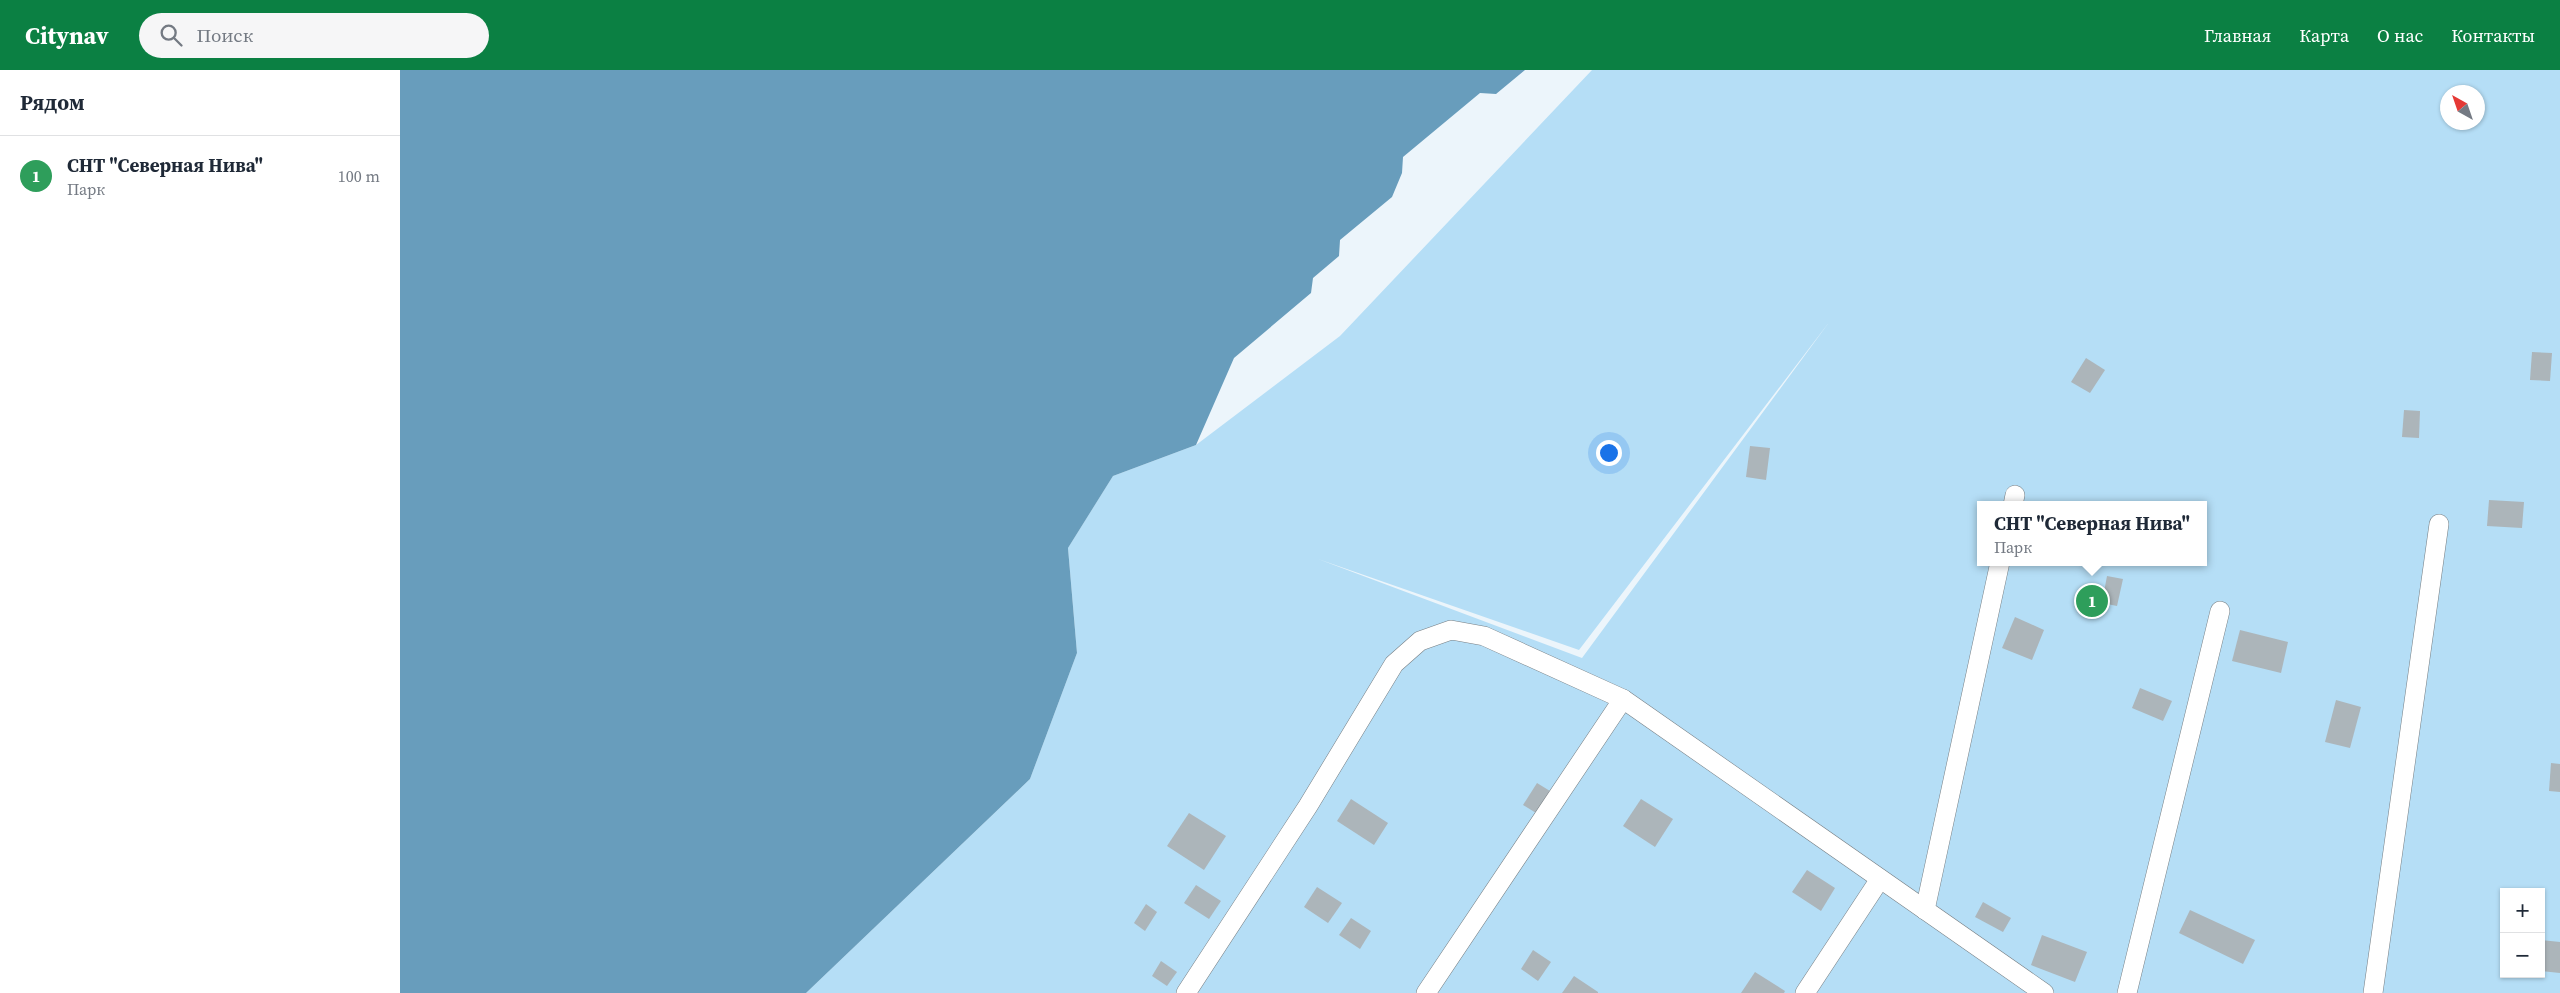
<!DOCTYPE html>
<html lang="ru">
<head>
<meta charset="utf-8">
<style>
	:root { --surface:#fff; --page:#f6f6f7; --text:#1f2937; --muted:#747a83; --line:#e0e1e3; --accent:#0b8043 }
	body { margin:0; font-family:"Source Serif 4",serif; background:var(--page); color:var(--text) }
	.controls { position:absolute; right:15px; bottom:15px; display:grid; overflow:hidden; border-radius:0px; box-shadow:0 1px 4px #0004 }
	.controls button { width:45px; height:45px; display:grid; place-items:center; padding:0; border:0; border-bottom:1px solid var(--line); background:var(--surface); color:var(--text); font:25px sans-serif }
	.compass { position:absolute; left:2040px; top:15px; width:45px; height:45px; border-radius:50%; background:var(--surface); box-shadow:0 1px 4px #0004; rotate:320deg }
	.you { position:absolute; left:1208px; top:382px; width:18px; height:18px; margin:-12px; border:4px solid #fff; border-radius:50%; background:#1a73e8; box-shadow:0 0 0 8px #1a73e833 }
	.badge { display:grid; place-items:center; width:32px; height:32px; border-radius:50%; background:var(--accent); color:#fff; font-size:16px; font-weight:700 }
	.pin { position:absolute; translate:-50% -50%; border:2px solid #fff; box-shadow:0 1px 5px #0006 }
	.popup { position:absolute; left:1577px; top:431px; width:230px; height:65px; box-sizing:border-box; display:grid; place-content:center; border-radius:0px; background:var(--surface); filter:drop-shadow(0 1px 4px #0005); font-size:16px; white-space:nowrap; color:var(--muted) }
	.popup b { font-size:19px; color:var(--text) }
	.popup::after { content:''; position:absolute; left:50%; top:100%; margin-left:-10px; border:10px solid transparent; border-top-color:var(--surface) }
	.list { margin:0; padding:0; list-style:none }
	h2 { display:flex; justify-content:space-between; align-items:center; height:65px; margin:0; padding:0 20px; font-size:21px }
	h2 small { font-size:16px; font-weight:400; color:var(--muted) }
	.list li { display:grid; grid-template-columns:32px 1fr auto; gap:15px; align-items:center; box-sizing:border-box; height:80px; padding:0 20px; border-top:1px solid var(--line) }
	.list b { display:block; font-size:19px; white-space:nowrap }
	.list p { margin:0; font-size:16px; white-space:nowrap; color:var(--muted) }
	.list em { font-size:16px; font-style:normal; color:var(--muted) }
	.icon { flex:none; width:28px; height:28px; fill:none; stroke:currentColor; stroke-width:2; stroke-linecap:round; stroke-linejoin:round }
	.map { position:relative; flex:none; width:2160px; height:923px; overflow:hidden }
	header { display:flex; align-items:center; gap:30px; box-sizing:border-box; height:70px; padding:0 25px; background:var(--accent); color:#fff }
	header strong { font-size:24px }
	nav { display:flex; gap:28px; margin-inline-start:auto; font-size:18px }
	.search { width:350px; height:45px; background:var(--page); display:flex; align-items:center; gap:12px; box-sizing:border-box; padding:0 18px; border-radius:28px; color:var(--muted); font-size:19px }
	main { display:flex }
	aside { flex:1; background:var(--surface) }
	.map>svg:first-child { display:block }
	.green { fill:#b5def6; fill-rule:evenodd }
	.water { fill:#689dbc }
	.building { fill:#acb5ba }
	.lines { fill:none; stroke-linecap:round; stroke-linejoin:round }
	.lane-casing { stroke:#777f84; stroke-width:20 }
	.lane { stroke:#fff; stroke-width:19 }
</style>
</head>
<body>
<header>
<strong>Citynav</strong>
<div class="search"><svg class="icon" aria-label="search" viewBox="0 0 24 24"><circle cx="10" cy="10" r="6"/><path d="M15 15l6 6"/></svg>Поиск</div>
<nav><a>Главная</a><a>Карта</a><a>О нас</a><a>Контакты</a></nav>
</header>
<main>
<aside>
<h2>Рядом<small></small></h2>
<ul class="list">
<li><span class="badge" style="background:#2e9e5b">1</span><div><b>СНТ &quot;Северная Нива&quot;</b><p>Парк</p></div><em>100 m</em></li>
</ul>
</aside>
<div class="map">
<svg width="2160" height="923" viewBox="0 0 2160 923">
	<rect width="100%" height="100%" fill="#ecf5fb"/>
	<path class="green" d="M1192,0H2160V923H406L630,709L677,583L668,478L713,406L796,375L940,266ZM2048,22H2078V52H2048ZM1430,251L1182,588L918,489L1179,580ZM1581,435H1803V492H1581ZM2104,822H2141V904H2104Z"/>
	<path class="water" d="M0,0H1125L1096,24L1080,23L1003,87L1002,103L992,127L940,170L939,186L913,208L911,223L834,288L796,375L713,406L668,478L677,583L630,709L406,923H0Z"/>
	<g class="building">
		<path d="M2132,282L2152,283L2150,311L2130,310Z"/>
		<path d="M1686,288L1705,300L1690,323L1671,312Z"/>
		<path d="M2004,340L2020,341L2019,368L2002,367Z"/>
		<path d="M1350,376L1370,378L1366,410L1346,407Z"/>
		<path d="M2089,430L2124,432L2122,458L2087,456Z"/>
		<path d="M1707,506L1723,509L1717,536L1702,533Z"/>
		<path d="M1615,547L1644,560L1632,590L1602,578Z"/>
		<path d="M1840,560L1888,572L1881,603L1832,591Z"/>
		<path d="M1740,618L1772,631L1763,651L1732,638Z"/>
		<path d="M1936,630L1961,637L1950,678L1925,672Z"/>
		<path d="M2151,693L2160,694V722L2149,721Z"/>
		<path d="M1137,713L1150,721L1136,743L1123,735Z"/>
		<path d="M951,729L988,753L974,775L937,751Z"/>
		<path d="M1241,729L1273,749L1255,777L1223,756Z"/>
		<path d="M789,743L826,766L804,800L767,776Z"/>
		<path d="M1407,800L1435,818L1421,841L1392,822Z"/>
		<path d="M796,815L821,831L809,849L784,833Z"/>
		<path d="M917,817L942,833L928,853L904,837Z"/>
		<path d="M1583,832L1611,848L1603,862L1575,847Z"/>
		<path d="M746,834L757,842L745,861L734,853Z"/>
		<path d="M1790,840L1855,870L1843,894L1779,863Z"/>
		<path d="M951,848L971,861L960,879L939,865Z"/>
		<path d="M1642,865L1687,882L1675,912L1631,895Z"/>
		<path d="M2141,870L2160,872V903L2141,901Z"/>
		<path d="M1133,880L1151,892L1138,911L1121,899Z"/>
		<path d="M761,891L777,902L767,916L752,906Z"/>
		<path d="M1355,902L1385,921L1384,923H1341Z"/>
		<path d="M1174,906L1198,922V923H1162Z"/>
	</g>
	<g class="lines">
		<g class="lane-casing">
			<g id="lane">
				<path d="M1613,435L1615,425"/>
				<path d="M1525,840L1600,492"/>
				<path d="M786,923L908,736L994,594L1020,571L1051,560L1084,566L1223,629"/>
				<path d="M1026,923L1223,629L1644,923"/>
				<path d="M1405,923L1480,809"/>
				<path d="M1727,923L1820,541"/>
				<path d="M1973,923L2039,454"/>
			</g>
		</g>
		<use href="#lane" class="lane"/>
	</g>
</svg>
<div class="controls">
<button>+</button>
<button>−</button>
</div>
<svg class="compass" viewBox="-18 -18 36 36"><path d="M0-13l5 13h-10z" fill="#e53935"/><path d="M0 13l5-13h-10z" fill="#747a83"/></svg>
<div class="you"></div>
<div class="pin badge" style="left:1692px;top:531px;background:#2e9e5b">1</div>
<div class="popup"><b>СНТ &quot;Северная Нива&quot;</b>Парк</div>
</div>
</main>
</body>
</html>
